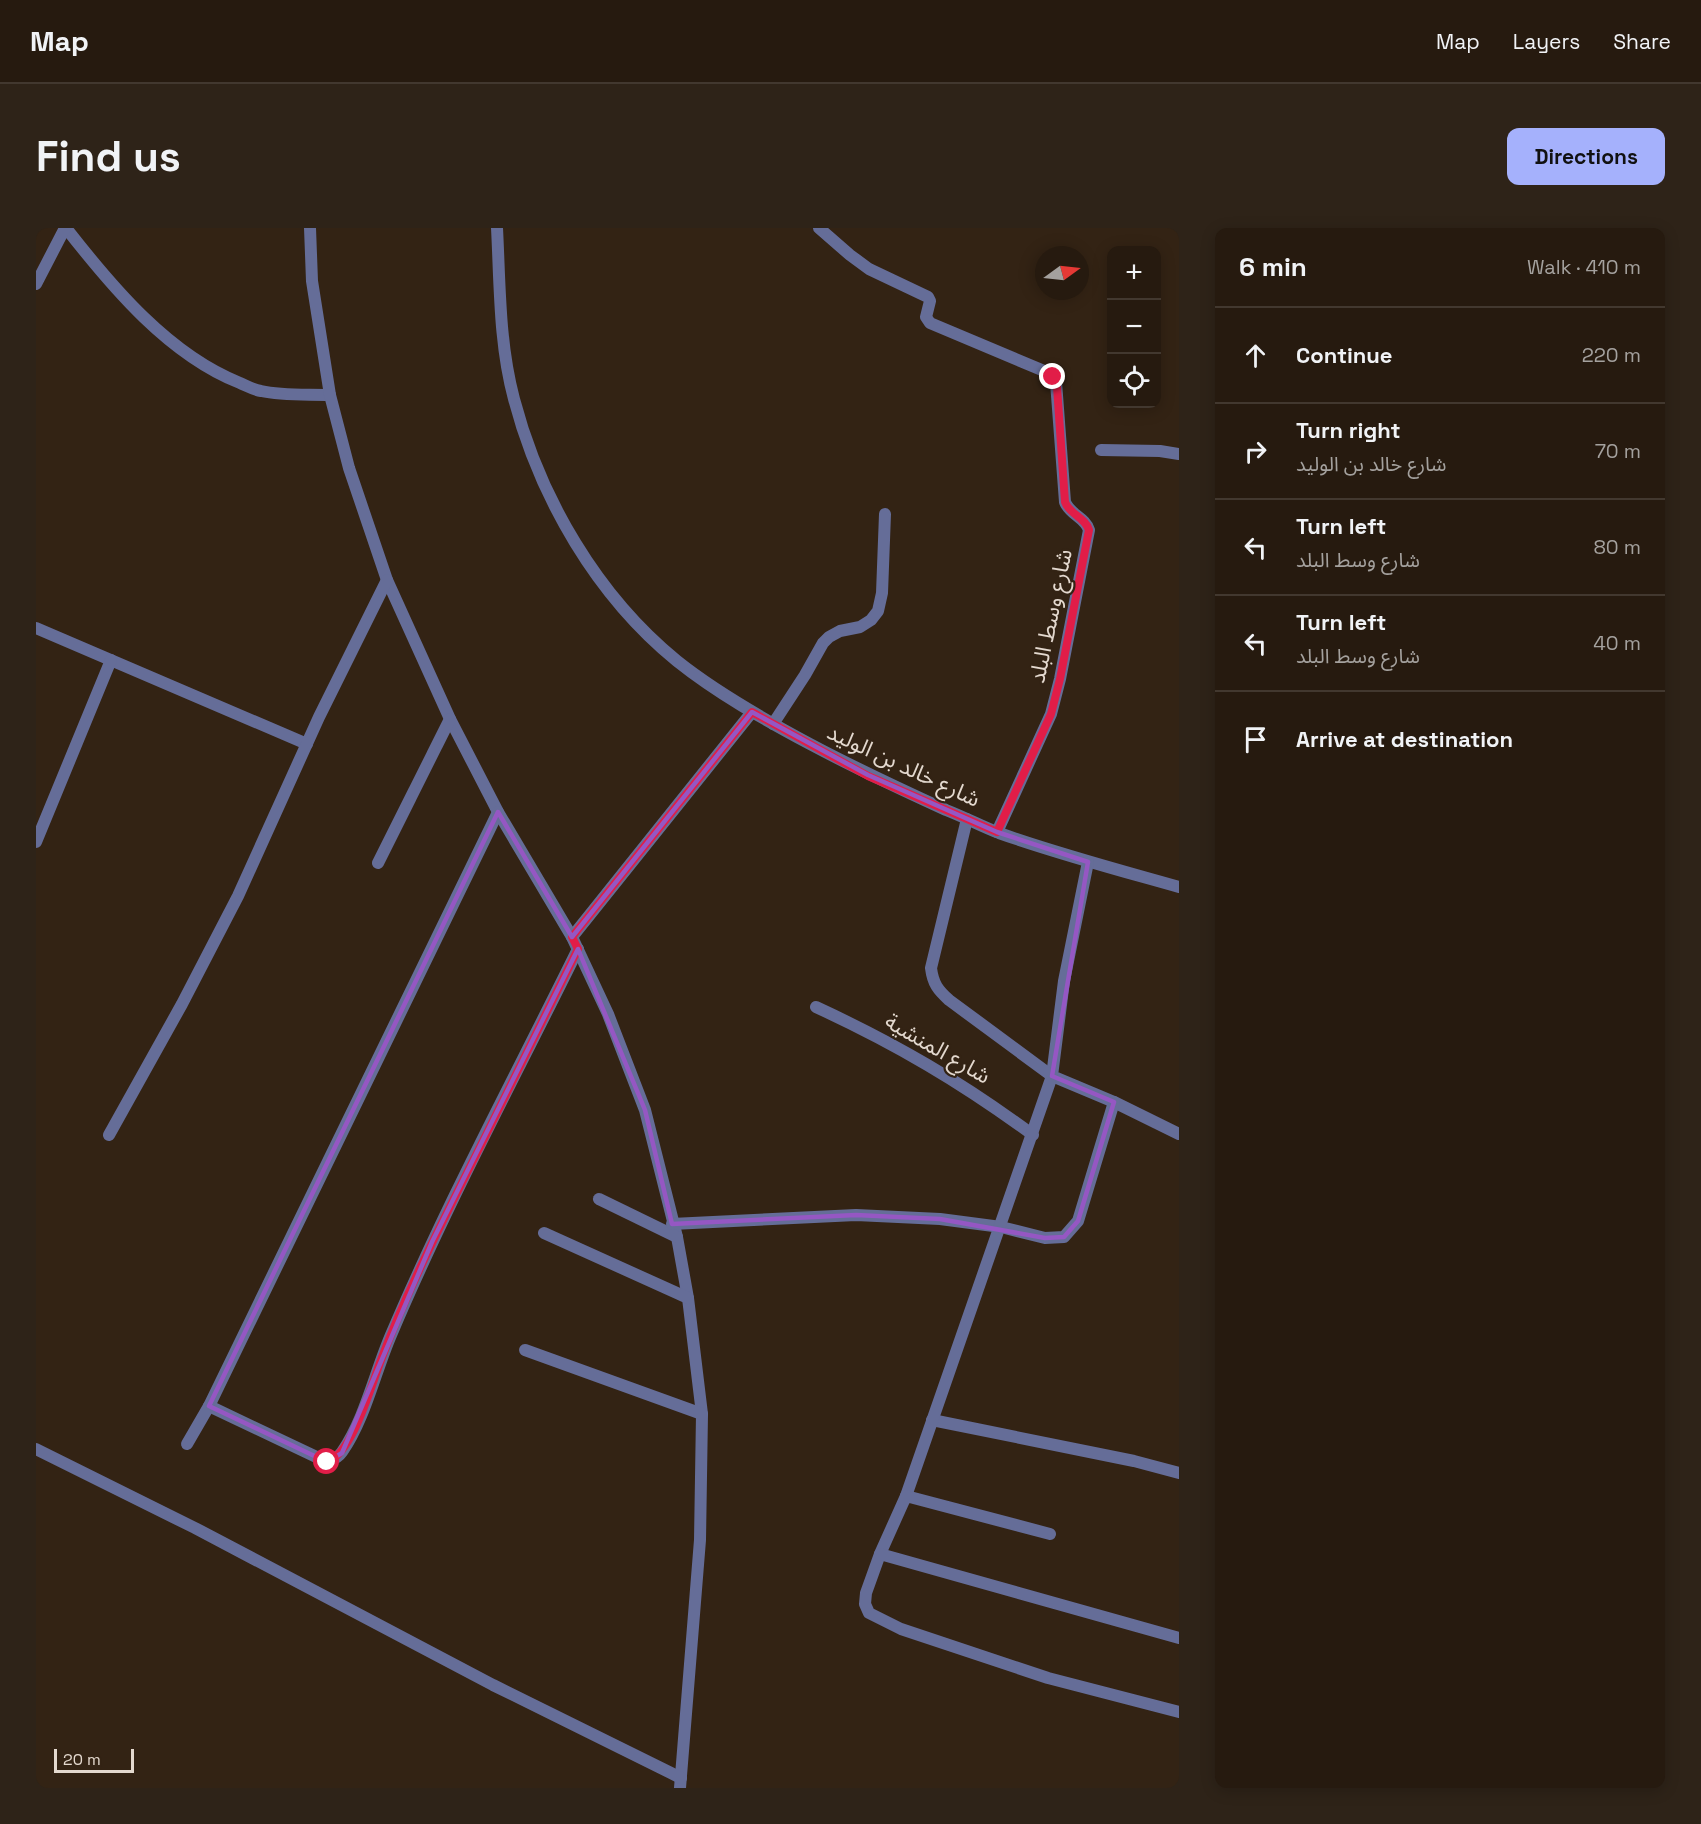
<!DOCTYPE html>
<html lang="en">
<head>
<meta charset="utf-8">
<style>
	:root { --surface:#261a0f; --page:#2e2318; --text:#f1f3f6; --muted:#a4a19e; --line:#42382f; --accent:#a5b1fc }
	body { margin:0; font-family:"Space Grotesk","Noto Sans Arabic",sans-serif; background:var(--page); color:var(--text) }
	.controls { position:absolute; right:18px; top:18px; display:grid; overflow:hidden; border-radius:12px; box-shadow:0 3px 15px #0003 }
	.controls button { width:54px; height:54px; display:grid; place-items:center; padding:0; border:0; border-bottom:2px solid var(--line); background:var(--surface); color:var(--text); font:30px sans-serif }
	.compass { position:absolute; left:999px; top:18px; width:54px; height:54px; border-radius:50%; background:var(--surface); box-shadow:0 3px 15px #0003; rotate:75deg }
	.scale { position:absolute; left:18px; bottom:15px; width:80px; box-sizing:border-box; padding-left:6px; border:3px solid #e4d9cf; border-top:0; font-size:16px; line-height:21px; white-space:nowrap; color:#e4d9cf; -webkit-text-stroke:4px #332314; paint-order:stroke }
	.stop { position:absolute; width:18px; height:18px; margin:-14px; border:4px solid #e11d48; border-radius:50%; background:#fff }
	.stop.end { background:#e11d48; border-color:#fff; box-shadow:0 2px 6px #0008 }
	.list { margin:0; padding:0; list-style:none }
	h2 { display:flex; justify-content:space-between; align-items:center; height:78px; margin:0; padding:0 24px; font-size:26px }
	h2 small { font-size:20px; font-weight:400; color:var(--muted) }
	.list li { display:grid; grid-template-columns:39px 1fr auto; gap:18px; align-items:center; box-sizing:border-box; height:96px; padding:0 24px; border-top:2px solid var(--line) }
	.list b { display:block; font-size:22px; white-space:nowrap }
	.list p { margin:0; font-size:20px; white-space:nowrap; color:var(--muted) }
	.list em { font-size:20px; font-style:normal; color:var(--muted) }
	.icon { flex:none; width:33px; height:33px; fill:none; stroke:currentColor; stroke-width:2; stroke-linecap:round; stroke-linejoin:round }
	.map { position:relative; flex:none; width:1143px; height:1560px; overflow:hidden; border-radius:12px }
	header { display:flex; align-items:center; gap:36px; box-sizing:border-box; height:84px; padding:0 30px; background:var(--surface); border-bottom:2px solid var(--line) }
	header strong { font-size:28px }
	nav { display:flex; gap:33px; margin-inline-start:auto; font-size:21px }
	.intro { display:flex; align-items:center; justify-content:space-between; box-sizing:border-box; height:144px; padding:0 36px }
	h1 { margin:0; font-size:42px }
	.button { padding:15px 27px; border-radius:12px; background:var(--accent); color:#111; font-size:21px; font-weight:700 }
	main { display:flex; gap:36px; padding:0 36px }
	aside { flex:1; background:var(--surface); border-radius:12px; box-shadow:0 3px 15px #0003 }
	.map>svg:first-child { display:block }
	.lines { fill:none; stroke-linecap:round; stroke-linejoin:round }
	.street { stroke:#656d98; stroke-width:12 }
	.route { stroke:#e11d48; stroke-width:8 }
	.marked { fill:none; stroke:#9557c3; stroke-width:4.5; stroke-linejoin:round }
	.labels { text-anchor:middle; stroke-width:4.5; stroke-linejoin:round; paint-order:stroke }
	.street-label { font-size:22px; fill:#e4d9cf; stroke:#332314 }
</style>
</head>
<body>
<header>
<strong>Map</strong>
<nav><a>Map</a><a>Layers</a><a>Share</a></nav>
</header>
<div class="intro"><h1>Find us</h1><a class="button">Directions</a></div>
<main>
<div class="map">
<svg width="1143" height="1560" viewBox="0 0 1143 1560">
	<rect width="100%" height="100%" fill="#332314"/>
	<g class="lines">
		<g class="street">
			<path d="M30,0C76,59 133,127 204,155C211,158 218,162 225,163C247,168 272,166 294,167"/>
			<path d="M274,0L276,53L294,167L313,240L351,352L414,491L462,584L536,709L572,786L609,882L641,1009L652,1070L666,1186L664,1312L644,1560"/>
			<path d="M461,0C464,57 463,115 478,171C504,270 561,368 641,433C681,465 729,492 774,516C819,540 864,561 910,582C928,589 945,598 963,605C1022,626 1083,642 1143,659"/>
			<path d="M783,0L814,27L833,41L892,69L894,73L890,89L894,95L1013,145L1020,154L1029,274C1034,287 1049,289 1053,302L1024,451L1015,486L961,604"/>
			<path d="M0,56L29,0"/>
			<path d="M1065,222L1124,223L1143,226"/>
			<path d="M0,400L271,516"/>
			<path d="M737,496L769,447L787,415L793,409L804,403L824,399L835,392L842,383L846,365L849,286"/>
			<path d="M462,584L173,1178L291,1234C297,1232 302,1230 306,1224C329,1191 339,1144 355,1107C411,975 479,849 542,721"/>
			<path d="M0,614L75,432"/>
			<path d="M1052,634L1028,753L1016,848L1078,874L1143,906"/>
			<path d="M342,635L414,491"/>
			<path d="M536,709L716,484"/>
			<path d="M780,779C860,816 925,854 997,907"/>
			<path d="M73,907L146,776L202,668L283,489L351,352"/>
			<path d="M563,971L641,1009"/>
			<path d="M636,996L820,987L904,991L965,999L1009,1010L1028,1009L1042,993L1078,874"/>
			<path d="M508,1005L652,1070"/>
			<path d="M489,1122L666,1186"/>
			<path d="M896,1192L1098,1233L1143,1245"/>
			<path d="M151,1216L173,1178"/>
			<path d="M0,1221L159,1300L457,1457L645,1550"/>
			<path d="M870,1268L1016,848L913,772C902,762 897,756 895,740L931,591"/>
			<path d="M1014,1306L870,1268L844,1326L830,1365L829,1376L833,1385L865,1401L1012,1450L1143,1484"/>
			<path d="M844,1326L1143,1410"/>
		</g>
	</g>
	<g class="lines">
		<path class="route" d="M291,1234C317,1225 335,1158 345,1132C373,1057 411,985 447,913C479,849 510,785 542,721L536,709L716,484L832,548L961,604L1015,486L1024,451L1053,302C1049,289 1034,287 1029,274L1021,159L1017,149"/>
	</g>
	<path class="marked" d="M716,484L832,547L961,604L1052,634L1016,848L1078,874L1042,993L1028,1009L1009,1010L904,991L820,987L636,996L609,882L542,721L396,1014L306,1225L291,1234L173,1178L462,584L536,709Z"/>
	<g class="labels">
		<g class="street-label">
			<text transform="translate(1014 388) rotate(-78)" y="8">شارع وسط البلد</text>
			<text transform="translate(868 537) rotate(25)" y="8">شارع خالد بن الوليد</text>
			<text transform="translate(902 820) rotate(30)" y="8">شارع المنشية</text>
		</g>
	</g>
</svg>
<div class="controls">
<button>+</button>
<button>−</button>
<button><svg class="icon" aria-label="locate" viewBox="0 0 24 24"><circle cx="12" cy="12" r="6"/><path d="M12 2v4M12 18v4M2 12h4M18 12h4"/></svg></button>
</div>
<svg class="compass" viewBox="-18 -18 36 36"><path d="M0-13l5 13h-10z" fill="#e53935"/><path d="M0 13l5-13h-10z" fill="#a4a19e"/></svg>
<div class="scale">20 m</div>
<div class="stop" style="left:291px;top:1234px"></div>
<div class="stop end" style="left:1017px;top:149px"></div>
</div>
<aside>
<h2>6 min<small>Walk · 410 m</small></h2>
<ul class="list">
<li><svg class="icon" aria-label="ahead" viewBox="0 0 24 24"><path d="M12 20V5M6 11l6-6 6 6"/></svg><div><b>Continue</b></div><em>220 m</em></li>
<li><svg class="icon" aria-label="right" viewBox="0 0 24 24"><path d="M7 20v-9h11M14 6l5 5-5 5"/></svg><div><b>Turn right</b><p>شارع خالد بن الوليد</p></div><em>70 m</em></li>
<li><svg class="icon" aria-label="left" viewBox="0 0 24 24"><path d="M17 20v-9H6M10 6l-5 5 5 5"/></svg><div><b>Turn left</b><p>شارع وسط البلد</p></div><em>80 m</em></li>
<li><svg class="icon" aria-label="left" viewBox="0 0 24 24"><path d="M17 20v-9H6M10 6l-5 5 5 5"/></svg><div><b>Turn left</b><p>شارع وسط البلد</p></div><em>40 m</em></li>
<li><svg class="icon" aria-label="arrive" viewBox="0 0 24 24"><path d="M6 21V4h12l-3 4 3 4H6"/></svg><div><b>Arrive at destination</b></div></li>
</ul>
</aside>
</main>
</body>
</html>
